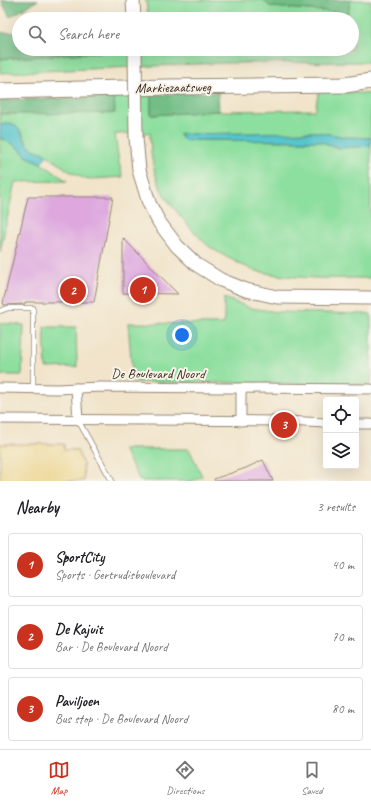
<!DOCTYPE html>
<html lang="en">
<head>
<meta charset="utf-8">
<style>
	:root { --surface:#fff; --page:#f2f2f2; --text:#202124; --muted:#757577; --line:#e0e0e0; --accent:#c8321e }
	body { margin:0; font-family:Caveat,sans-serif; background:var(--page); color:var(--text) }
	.controls { position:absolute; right:12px; bottom:12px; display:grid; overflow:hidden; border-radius:4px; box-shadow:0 4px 16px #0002 }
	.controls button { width:36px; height:36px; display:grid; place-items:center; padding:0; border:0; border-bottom:1px solid var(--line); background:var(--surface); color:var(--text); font:20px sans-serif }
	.you { position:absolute; left:182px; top:335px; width:14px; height:14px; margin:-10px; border:3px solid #fff; border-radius:50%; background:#1a73e8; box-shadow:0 0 0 6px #1a73e833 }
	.badge { display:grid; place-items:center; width:26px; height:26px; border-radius:50%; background:var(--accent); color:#fff; font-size:13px; font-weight:700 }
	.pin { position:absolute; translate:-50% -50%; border:2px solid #fff; box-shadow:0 1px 4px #0006 }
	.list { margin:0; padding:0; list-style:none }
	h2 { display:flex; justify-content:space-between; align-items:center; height:52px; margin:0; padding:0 16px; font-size:17px }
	h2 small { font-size:13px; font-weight:400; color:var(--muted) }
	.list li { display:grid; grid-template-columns:26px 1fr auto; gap:12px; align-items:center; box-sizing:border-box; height:64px; margin:0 8px 8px; padding:0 8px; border:1px solid var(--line); border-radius:4px }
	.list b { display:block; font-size:15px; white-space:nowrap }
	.list p { margin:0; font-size:13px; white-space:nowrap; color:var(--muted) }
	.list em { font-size:13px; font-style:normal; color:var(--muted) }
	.icon { flex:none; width:22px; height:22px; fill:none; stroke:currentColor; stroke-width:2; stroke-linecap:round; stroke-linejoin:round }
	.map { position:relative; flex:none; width:371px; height:481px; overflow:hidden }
	.search { position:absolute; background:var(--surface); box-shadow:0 4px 16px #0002; left:12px; right:12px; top:12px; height:44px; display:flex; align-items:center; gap:10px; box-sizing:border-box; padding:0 14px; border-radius:22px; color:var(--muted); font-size:15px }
	.sheet { height:268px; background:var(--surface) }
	nav { display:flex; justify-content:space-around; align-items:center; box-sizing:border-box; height:56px; border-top:1px solid var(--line); background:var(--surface); font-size:11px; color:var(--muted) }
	nav a { display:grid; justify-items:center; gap:2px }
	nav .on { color:var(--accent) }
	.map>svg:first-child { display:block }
	.green { fill:#8ddf9f; stroke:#64845e }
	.forest { fill:#72be86; stroke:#567452 }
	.sand { fill:#eeda9e; stroke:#94825e }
	.water { fill:#57c5cc; stroke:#497875 }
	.building { fill:#dea8df }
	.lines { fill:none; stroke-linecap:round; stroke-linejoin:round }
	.lane-casing { stroke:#968774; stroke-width:6 }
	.street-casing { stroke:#968774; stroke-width:11 }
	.secondary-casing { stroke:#968774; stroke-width:15 }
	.primary-casing { stroke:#968774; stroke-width:17 }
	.lane { stroke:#fff; stroke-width:4.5 }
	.street { stroke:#fff; stroke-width:9 }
	.secondary { stroke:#fff; stroke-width:13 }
	.primary { stroke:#fff; stroke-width:15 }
	.secondary-bridge-casing { stroke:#968774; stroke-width:15; stroke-linecap:butt }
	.secondary-bridge { stroke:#fff; stroke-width:13 }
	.labels { text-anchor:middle; stroke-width:4; stroke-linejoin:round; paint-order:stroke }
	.street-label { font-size:14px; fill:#3b2a1e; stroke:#f7f3e8 }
</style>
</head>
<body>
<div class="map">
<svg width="371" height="481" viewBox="0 0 371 481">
	<rect width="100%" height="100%" fill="#f7f3e8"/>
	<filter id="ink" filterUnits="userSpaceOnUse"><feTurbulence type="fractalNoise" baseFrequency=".025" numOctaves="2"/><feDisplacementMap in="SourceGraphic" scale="8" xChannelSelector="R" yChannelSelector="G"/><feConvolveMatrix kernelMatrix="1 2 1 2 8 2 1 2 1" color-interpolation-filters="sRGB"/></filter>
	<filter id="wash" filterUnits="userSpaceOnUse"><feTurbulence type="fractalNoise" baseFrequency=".012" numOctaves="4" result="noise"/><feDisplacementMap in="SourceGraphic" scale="16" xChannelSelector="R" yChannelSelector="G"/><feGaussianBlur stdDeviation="0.9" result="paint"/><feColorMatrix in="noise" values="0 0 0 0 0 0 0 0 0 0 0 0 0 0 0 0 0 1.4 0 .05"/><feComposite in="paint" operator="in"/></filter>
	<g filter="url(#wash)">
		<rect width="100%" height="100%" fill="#f1e4ca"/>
		<g class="green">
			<path d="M146,0H264L267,4L272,7L348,13L351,0H371V62L220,63L0,73V59L143,49H352V19H148Z"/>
			<path d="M319,90L371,94V138L346,137L317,132L180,135L185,140L319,141L338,148L371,146V278C332,278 294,280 256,271C249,269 216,252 210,247C199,239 166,201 161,189C153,172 150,152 150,133L115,134L119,163L123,177L91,179L83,178L69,171L44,153L33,149L28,145L22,133L11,123L0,125V114L114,113V97L151,95V115L219,111L315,110Z"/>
			<path d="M0,138L6,140L20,149L26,156L41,163L67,181L15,182L0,252Z"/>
			<path d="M224,298L251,308L277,312L371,314V384L133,382L128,323L224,324Z"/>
			<path d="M0,323L24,325L22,375H0Z"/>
			<path d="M44,327H76L77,367L46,368Z"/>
			<path d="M123,449H189L202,476L193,481H140Z"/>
		</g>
		<g class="forest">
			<path d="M1,0H38L10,17Z"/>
			<path d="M264,0H351L348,13L272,7L267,4Z"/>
			<path d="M19,32V49H112L113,51L0,59V33Z"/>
			<path d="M218,92L219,111L151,115V95Z"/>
			<path d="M114,97L115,113L0,114V100Z"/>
		</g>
		<path class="sand" d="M0,444H64V450H77L83,464L84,481H0Z"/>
		<g class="water">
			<path d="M11,123C23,129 21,139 30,147C35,151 42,151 47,155L41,163L26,156L20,149L6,140L0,138V125Z"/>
			<path d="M317,132L346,137L371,138V146L341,148L319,141L184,140L179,134Z"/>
		</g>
		<g id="blocks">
			<g class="building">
				<path d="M28,197H113L94,302H25V304L4,305L3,303Z"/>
				<path d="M123,238L178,294L123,293Z"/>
				<path d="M263,460L273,481H215L214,479L246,468Z"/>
			</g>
		</g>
	</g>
	<g filter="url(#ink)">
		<use href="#blocks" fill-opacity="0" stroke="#968774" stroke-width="1"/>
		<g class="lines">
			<g class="lane-casing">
				<g id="lane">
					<path d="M0,311L8,308H33V388"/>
					<path d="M78,420L112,481"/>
				</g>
			</g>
			<g class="street-casing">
				<g id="street">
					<path d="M0,388L57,389L100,387L371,389"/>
					<path d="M76,388L78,420"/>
					<path d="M0,419L285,421L326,423"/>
					<path d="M241,421V388"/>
					<path d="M356,424H371"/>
				</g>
			</g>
			<g class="secondary-casing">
				<g id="secondary">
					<path d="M133,0L134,19"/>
					<path d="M136,138L139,170L149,203L159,222L177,246L197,265L221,280L246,290L277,297L371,298"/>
				</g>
			</g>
			<g class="primary-casing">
				<path id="primary" d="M0,91L167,87L345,85L371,81"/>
			</g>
			<use href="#lane" class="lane"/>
			<use href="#street" class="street"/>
			<use href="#secondary" class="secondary"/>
			<use href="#primary" class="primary"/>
			<g class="secondary-bridge-casing">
				<path id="secondary-bridge" d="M135,49L136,138"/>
			</g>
			<use href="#secondary-bridge" class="secondary-bridge"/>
		</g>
	</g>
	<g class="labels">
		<g class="street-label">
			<text transform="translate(173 87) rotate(-1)" y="5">Markiezaatsweg</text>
			<text x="158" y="378">De Boulevard Noord</text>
		</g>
	</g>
</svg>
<div class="controls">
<button><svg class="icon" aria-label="locate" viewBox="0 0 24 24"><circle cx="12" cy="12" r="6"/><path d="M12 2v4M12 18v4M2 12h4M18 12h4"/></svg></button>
<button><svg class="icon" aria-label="layers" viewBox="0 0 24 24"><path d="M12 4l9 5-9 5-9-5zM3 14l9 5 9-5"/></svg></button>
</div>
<div class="you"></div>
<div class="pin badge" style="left:143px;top:290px">1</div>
<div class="pin badge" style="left:73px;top:291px">2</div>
<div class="pin badge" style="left:284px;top:425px">3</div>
<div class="search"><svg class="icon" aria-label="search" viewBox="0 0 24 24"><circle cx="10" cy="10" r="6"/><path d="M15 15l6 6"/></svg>Search here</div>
</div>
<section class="sheet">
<h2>Nearby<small>3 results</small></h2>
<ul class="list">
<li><span class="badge">1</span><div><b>SportCity</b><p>Sports · Gertrudisboulevard</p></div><em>40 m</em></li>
<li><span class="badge">2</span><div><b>De Kajuit</b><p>Bar · De Boulevard Noord</p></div><em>70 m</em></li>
<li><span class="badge">3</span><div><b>Paviljoen</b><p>Bus stop · De Boulevard Noord</p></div><em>80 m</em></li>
</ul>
</section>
<nav>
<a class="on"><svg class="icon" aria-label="map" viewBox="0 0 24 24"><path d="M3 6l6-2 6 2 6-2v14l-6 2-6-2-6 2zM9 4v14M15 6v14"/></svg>Map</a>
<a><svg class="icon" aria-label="directions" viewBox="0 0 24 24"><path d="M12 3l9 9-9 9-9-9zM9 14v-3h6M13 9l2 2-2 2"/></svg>Directions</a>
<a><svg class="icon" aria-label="saved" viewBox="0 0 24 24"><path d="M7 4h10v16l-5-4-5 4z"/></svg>Saved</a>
</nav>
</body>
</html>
